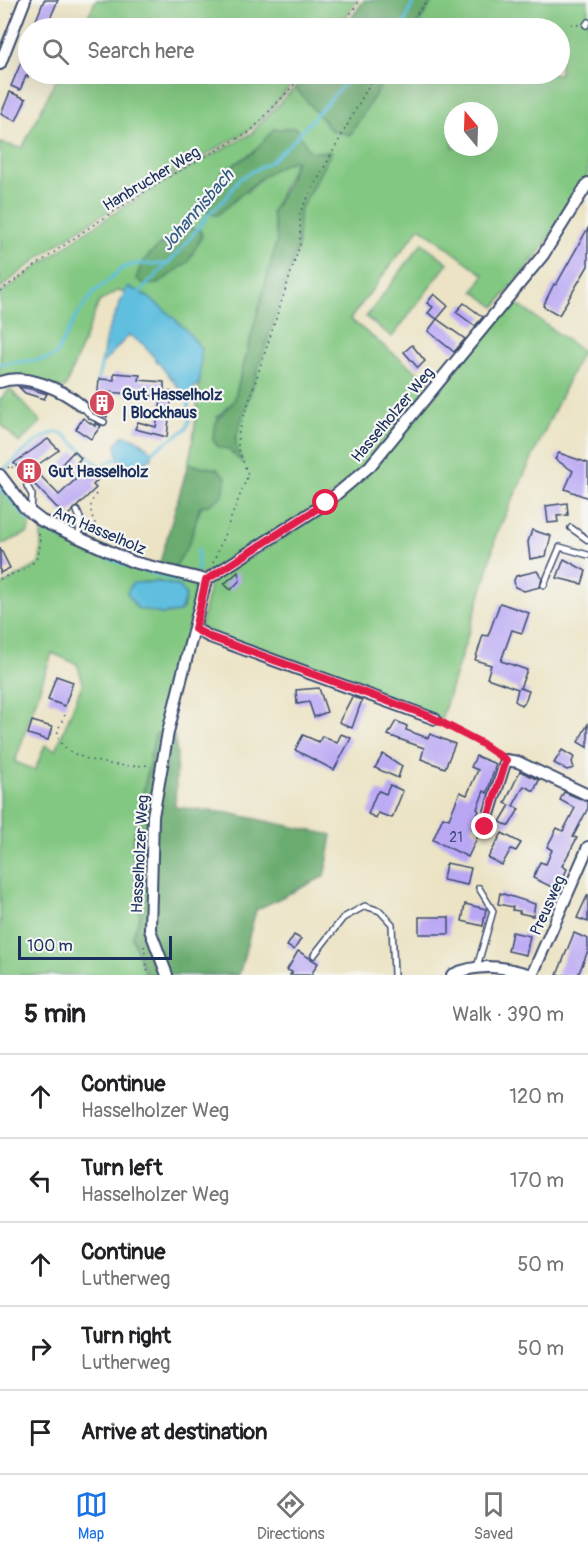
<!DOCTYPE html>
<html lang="en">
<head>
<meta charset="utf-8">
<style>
	:root { --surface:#fff; --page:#f6f6f6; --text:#202124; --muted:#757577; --line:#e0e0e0; --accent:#1a73e8 }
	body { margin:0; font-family:Pangolin,sans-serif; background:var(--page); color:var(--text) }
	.compass { position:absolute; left:444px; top:102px; width:54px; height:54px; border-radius:50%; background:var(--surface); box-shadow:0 6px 24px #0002; rotate:341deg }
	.scale { position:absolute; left:18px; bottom:15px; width:154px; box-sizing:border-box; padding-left:6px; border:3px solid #1b2f5e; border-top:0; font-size:16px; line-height:21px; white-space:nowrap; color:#1b2f5e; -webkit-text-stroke:4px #f6f6f2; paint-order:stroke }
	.stop { position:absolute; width:18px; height:18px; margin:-14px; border:4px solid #e11d48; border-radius:50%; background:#fff }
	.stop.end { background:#e11d48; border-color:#fff; box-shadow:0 2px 6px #0008 }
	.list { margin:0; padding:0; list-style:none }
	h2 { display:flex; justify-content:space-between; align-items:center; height:78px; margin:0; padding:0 24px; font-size:26px }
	h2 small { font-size:20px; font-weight:400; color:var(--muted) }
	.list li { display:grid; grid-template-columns:39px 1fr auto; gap:18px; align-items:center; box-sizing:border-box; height:84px; padding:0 24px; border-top:2px solid var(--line) }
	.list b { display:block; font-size:22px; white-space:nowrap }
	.list p { margin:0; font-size:20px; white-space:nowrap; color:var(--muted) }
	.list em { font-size:20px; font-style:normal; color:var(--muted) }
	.icon { flex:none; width:33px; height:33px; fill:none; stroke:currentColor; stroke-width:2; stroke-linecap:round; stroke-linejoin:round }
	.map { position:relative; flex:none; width:588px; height:975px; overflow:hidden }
	.search { position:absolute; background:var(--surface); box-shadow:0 6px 24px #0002; left:18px; right:18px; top:18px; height:66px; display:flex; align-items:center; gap:15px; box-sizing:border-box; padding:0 21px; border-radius:33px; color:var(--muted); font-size:22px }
	.sheet { height:498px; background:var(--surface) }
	nav { display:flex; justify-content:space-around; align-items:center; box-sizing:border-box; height:84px; border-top:2px solid var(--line); background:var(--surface); font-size:16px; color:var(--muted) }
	nav a { display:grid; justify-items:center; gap:3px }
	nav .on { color:var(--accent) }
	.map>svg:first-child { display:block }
	.green { fill:#83c882; stroke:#4f7c70; stroke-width:1.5; fill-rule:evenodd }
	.forest { fill:#6aac70; stroke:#426e67; stroke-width:1.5 }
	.water { fill:#61bfdf; stroke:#3e779e; stroke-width:1.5 }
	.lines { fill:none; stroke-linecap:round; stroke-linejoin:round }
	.stream { stroke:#61bfdf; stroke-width:3 }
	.building { fill:#baa7f4 }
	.lane-casing { stroke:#3a4a6d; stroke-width:8 }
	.street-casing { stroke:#3a4a6d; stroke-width:14 }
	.path { stroke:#3a4a6d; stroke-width:1.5; stroke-dasharray:1.5 4.5; stroke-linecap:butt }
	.lane { stroke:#fff; stroke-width:5 }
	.street { stroke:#fff; stroke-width:10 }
	.route { stroke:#e11d48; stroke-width:8 }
	.labels { text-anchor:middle; stroke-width:4.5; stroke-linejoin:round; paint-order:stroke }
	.number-label { font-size:14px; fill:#434d84 }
	.street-label { font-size:16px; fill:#1b2f5e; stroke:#f6f6f2 }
	.poi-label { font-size:16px; font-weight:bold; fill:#1b2f5e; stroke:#f6f6f2; text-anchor:start }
	.water-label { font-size:18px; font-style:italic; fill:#305a85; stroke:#f6f6f2 }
</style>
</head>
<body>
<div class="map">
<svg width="588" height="975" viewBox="0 0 588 975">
	<rect width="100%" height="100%" fill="#f6f6f2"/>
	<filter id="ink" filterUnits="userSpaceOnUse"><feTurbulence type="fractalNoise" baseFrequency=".0167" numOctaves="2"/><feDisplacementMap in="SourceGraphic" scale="12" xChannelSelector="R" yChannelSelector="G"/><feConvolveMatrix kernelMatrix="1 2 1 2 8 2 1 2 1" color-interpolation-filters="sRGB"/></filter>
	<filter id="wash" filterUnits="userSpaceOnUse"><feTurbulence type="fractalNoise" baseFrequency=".008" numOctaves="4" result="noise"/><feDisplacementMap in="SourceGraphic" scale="24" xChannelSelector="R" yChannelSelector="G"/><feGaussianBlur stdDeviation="1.35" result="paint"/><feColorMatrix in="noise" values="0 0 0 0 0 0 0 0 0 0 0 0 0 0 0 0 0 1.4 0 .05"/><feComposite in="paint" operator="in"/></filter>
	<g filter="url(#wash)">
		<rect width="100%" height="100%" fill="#ebe3c4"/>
		<g class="green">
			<path d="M96,0H358L338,28H82Z"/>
			<path d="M433,0H588V174L542,249L495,307L474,291L484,275L420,227L350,319L432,384L356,475L331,496L214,571L203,575L174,569C191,537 202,502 217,469L188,464C194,442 207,355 192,338C175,317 150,303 127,287L125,292L117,291L99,302L65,388L0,380V294L88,230L166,180L251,134L295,87L331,130L349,135L388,74H560V28H416ZM453,111H489V147H453ZM296,128L310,152H331L299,212L298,245L236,437L235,446L242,461L228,449L217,417L234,401L277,240L272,212L296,160L271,168L247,192L222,172L254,152L275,129ZM190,228L188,262L157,284L152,255L161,243Z"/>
			<path d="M59,74H301L260,121L248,131C163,179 74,225 0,289V143L22,148Z"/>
			<path d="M422,243L448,263L392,337L366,317Z"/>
			<path d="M513,301L582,351L496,535L487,574L441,720L200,628L211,581C254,554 302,529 342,497C407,442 455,364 513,301Z"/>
			<path d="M10,389L41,422L19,443L0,423V399Z"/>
			<path d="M0,483L30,521L28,533L0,545Z"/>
			<path d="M38,523L184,579L194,586L197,595L162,730L155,735L132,847L140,916L132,938L146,975H0V586L38,565C44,552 39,543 42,530ZM142,582H160L180,587L186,595L183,609C167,618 153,612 137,608ZM52,653L77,664L83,682L56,750L45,745L35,770L15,762Z"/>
		</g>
		<g class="forest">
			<path d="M364,0H433L416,28H344Z"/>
			<path d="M307,74H388L350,135L331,130L295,87Z"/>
			<path d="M296,128L310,152H331L299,212L298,245L236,437V446L243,463L228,449L218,447L213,440C213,421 221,414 234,401L277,240L272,212L287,185L296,160C265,168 242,196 217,215H213L202,206L222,172L254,152L274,129Z"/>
			<path d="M190,228L200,230L202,236L188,262L157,284L145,285L137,279C138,256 171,236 190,228Z"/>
			<path d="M188,464L217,469L226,477L223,495L209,505L200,506L190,542L174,569L159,566Z"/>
			<path d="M162,730L174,734L177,755L175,807L228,813L332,835L325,876L256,910L239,975H146L132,937L140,916L132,847L155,735Z"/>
		</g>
		<g class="water">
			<path d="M127,287C150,293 187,328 201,349L200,381L190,394H184L144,345L129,335L101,365L106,336Z"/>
			<path d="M122,436C133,435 145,444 152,453V458L136,466L119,461L116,445Z"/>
			<path d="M134,583L160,582L180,587L186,595L180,612L161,614L137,608L127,593L131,585Z"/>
		</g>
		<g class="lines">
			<g class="stream">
				<path d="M397,28L405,22L414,0"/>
				<path d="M139,293L181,250L209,214L226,198L239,179L270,162L290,144L353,74"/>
				<path d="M0,364L47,359L56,355L74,320L93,293L123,268L136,264H167"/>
				<path d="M101,384L97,383L102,362"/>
				<path d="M150,453L186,429L189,422L188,391"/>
				<path d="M0,473C19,457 33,440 56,432L65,435L97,464L101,466L120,457"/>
				<path d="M0,487L28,520"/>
				<path d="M43,529L86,549"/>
				<path d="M198,550V572"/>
				<path d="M96,553L126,565L184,583"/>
			</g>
		</g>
		<g id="blocks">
			<g class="building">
				<path d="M44,0H58L46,28H33Z"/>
				<path d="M28,46V77L26,76L20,90L11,86Z"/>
				<path d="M10,92L26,99L16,121L1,114Z"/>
				<path d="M588,228V266L559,315L543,306L554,284L556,285Z"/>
				<path d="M434,294L448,306L437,319L465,339L454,352L428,331L437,319L428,313L433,307L427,303Z"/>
				<path d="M464,303L483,317L475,326L456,312Z"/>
				<path d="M412,345L425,361L418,368L404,352Z"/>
				<path d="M114,373L140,375L139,380L164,382V391L172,392L167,437L135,429L138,422L156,427L162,397L109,392L107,417L96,413L99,379L114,380Z"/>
				<path d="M19,387L31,389L47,394L44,399L25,393Z"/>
				<path d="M83,418L95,426V423L101,426L91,439L76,429Z"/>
				<path d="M48,439L59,450L33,468L59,495L76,479L62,464L74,451L81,458L74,466L86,477L95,468L102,475L93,485L96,488L66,517L14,463Z"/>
				<path d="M559,453L588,463V498L565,489L573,471L555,459Z"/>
				<path d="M567,503L568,515L557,516L558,522L548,523L546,506Z"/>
				<path d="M532,530L551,536L546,556L530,559L528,542Z"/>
				<path d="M0,548L10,568L0,573Z"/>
				<path d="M564,559L586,571L582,584L557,578Z"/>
				<path d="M537,571L542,578L540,587L524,591L515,587L514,580L516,576Z"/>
				<path d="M238,572L240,580L231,590L224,584Z"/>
				<path d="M500,603L529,613L522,633L512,630L501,661L527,670L520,688L529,691L525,702L521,705L515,701L518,689L487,678L491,665L475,660L483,635L488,636Z"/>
				<path d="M56,676L73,682L65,706L48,700Z"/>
				<path d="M319,688L327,712L314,717L309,702L297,704L296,690Z"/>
				<path d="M352,697L362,700L352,728L339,722Z"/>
				<path d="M32,721L52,727L48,740L28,734Z"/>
				<path d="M396,721L407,726L406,730L428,738L430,734L455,744L445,768L421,759L424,748L388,735Z"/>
				<path d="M588,724V748L578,742Z"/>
				<path d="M341,734L351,738L334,770L295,750L303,735L319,742L322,736L337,743Z"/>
				<path d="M562,750L574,757L572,762L574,768L567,770L554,763Z"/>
				<path d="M383,754L402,766L398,778L375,768Z"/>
				<path d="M476,756L496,764L487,793L484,791L477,809L479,811L472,828L479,834L468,857L433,840L443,817L449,819L460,792L467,795L478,770L471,767Z"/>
				<path d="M520,771L539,780L534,791L524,786L513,806L519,809L509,826L500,822L510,805L505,803Z"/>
				<path d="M390,785L403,791L392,818L378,813L376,818L368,814L376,794L379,791L386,794Z"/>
				<path d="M564,792L588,802V808L573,837L577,838L562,866L567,869L558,890L533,878L540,862L546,864L552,850L547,847L557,828L563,831L575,808L560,800Z"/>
				<path d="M502,833L521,843L516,851L511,849L502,865L488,858Z"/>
				<path d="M446,863L471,868L467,885L443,880Z"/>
				<path d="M500,893L535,904L533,916L519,913L520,911L512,910L513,907L498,904Z"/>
				<path d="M588,894V922L577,918Z"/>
				<path d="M465,904L486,909L483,926L462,921Z"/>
				<rect x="419" y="917" width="30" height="17"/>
				<path d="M512,932L530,936L526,955L508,951Z"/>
				<path d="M574,933L588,939V951L578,975H557Z"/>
				<path d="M294,935L301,939L294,950L287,946Z"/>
				<path d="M298,951L318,963L311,975H290L292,972L287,970Z"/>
			</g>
		</g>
	</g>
	<g filter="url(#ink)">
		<use href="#blocks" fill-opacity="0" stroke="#3a4a6d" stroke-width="1.5"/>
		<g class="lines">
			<g class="lane-casing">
				<g id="lane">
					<path d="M586,25L588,22"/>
					<path d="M82,406L91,416L104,422"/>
					<path d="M27,486L32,495L31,512"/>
					<path d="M77,511L80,518L79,537"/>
					<path d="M571,528L588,540"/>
					<path d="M544,585L560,547L588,555"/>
					<path d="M314,955L343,918L365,906L380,911L392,924L394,975"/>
					<path d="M477,967L493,911L479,888"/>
				</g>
			</g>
			<g class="street-casing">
				<g id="street">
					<path d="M0,64L25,0"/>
					<path d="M0,382C26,373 62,389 82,406"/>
					<path d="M0,475L25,508L42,521L133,562L206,580"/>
					<path d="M195,629L210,637L435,719"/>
					<path d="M485,827L506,760L518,762L588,795"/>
					<path d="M167,975L150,930L153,816L168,732L206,580L326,503L370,466L543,255L588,183"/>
					<path d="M452,975C478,963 503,966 531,975"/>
					<path d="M532,975L588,847"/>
				</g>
			</g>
			<g class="path">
				<path d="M571,24L579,25"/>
				<path d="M340,28L360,0"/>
				<path d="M406,28L427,0"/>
				<path d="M0,291L87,229L166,178L250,132L304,74"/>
				<path d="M8,468L10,465L13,468"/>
				<path d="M96,494C85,509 94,522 103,537"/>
				<path d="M213,563L248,475L238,447V435L300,245V212L375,74"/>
				<path d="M0,579C14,572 36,569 39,551C41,544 39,537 39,531"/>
				<path d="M65,715C62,722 56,730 58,737C65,762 130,770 151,764"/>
				<path d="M443,724L497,754"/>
				<path d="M144,946L148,975"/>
			</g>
			<use href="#lane" class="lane"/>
			<use href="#street" class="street"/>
		</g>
	</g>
	<g class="lines" filter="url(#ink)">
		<path class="route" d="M326,503L206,580L195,629L210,637L429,716L481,743L506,760L485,827"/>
	</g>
	<defs>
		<g id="building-disc" transform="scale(1.35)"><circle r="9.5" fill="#d1495b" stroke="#f6f6f2"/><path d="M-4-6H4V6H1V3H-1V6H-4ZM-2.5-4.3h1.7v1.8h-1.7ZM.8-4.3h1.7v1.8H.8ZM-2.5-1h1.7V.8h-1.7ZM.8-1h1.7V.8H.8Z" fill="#fff"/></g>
	</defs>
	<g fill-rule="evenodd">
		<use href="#building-disc" x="102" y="403"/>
		<use href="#building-disc" x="29" y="471"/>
	</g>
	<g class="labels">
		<g class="number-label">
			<text x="456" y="842">21</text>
		</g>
		<g class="street-label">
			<text transform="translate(151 178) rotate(-31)" y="6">Hanbrucher Weg</text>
			<text transform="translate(392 414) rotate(-50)" y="6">Hasselholzer Weg</text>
			<text transform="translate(100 530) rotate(23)" y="6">Am Hasselholz</text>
			<text transform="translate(139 854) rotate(-87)" y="6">Hasselholzer Weg</text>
			<text transform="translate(547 905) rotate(-66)" y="6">Preusweg</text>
		</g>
		<g class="poi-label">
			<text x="122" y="400">Gut Hasselholz<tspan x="122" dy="18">| Blockhaus</tspan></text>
			<text x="48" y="477">Gut Hasselholz</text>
		</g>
		<g class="water-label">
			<text transform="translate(197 210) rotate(-49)" y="6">Johannisbach</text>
		</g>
	</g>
</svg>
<svg class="compass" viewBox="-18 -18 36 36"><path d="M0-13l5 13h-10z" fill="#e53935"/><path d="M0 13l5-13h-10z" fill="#757577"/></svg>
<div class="scale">100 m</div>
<div class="stop" style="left:326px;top:503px"></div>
<div class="stop end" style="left:485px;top:827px"></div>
<div class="search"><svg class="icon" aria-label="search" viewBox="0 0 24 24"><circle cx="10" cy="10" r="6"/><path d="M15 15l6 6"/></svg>Search here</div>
</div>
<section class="sheet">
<h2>5 min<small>Walk · 390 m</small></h2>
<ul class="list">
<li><svg class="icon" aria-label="ahead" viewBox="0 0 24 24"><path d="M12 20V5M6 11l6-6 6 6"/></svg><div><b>Continue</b><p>Hasselholzer Weg</p></div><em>120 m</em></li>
<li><svg class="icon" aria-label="left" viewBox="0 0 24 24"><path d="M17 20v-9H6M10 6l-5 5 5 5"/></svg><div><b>Turn left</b><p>Hasselholzer Weg</p></div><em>170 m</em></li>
<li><svg class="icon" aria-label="ahead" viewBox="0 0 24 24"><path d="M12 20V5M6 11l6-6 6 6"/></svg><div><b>Continue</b><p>Lutherweg</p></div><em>50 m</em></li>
<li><svg class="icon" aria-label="right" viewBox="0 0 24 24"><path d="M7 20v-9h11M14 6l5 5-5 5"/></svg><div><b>Turn right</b><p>Lutherweg</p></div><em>50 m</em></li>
<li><svg class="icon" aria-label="arrive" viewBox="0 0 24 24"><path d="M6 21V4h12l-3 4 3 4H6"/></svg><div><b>Arrive at destination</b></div></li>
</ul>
</section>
<nav>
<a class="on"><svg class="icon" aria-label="map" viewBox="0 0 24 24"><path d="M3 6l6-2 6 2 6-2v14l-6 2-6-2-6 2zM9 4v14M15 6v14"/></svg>Map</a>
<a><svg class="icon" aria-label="directions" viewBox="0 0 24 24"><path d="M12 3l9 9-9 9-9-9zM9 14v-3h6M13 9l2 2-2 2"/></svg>Directions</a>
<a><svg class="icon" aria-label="saved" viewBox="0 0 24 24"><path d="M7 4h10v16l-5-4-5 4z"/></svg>Saved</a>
</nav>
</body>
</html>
